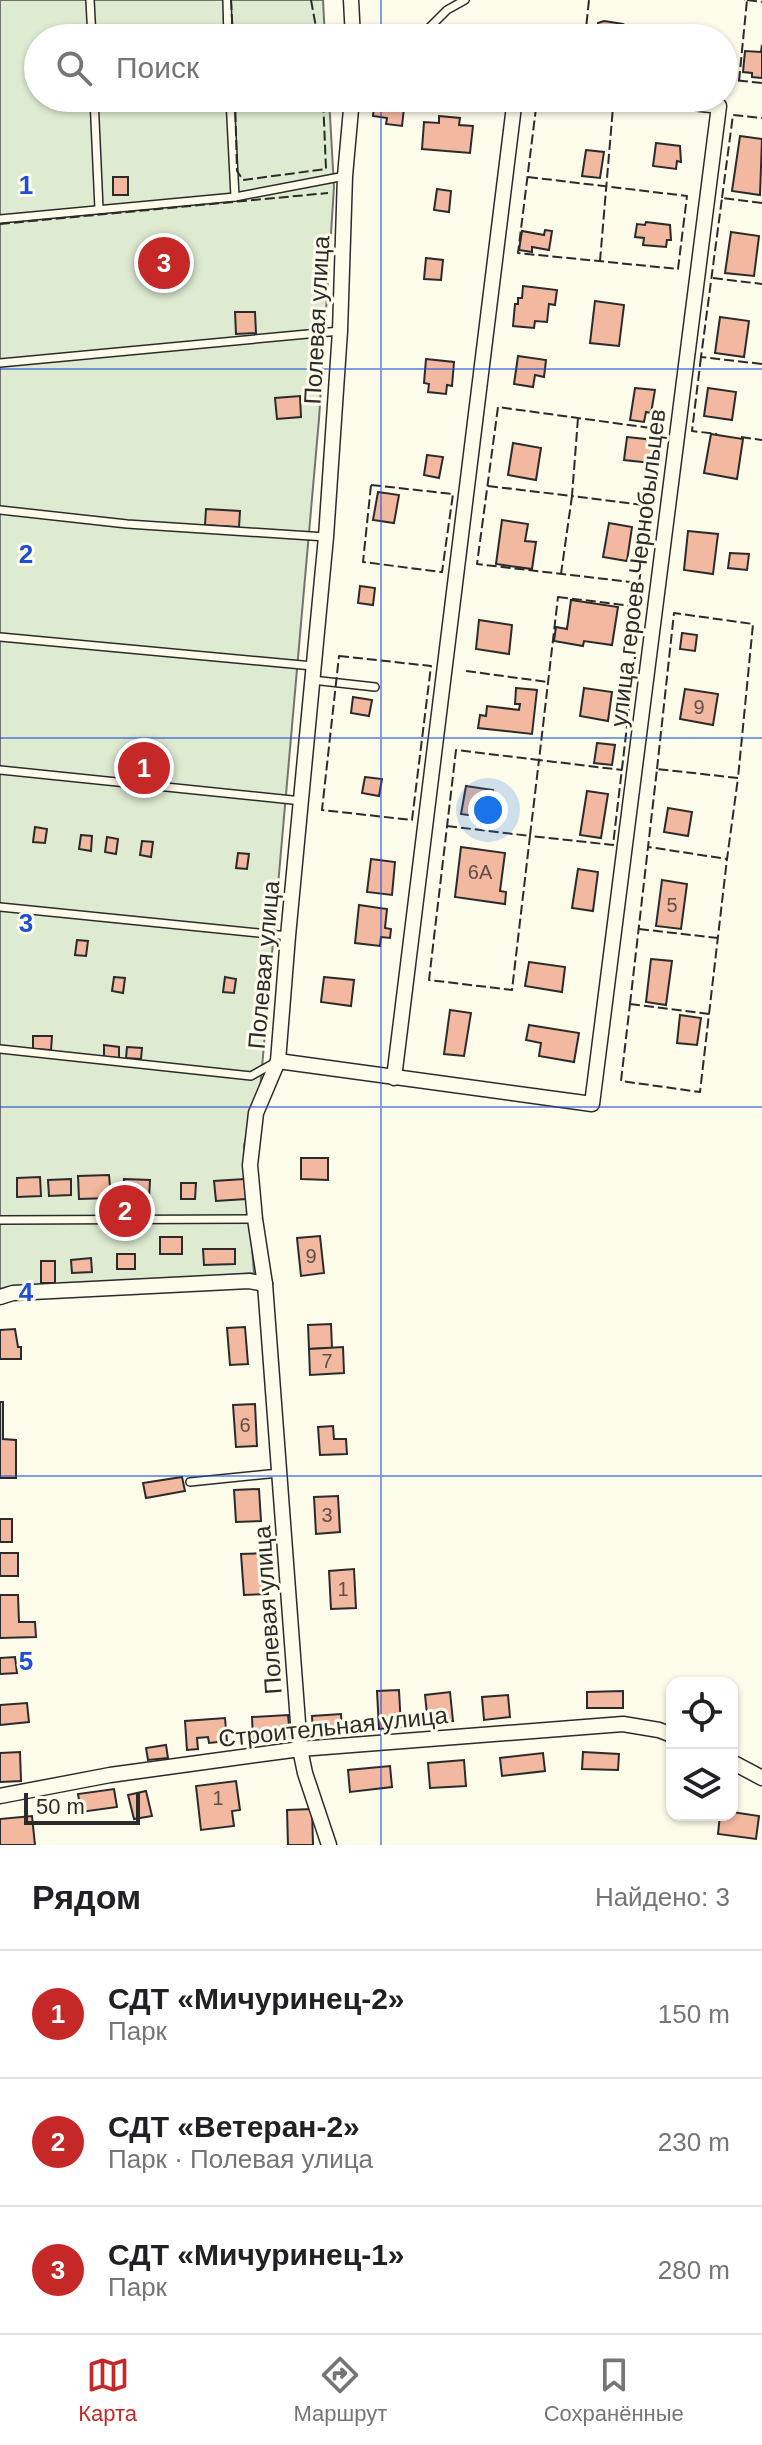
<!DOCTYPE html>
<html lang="ru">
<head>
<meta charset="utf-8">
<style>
	:root { --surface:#fff; --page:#f6f6f6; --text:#202124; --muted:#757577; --line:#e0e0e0; --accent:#c62828 }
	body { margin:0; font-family:Helvetica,sans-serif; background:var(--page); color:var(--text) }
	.controls { position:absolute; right:24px; bottom:24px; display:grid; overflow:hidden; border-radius:16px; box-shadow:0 2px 6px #0004 }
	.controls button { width:72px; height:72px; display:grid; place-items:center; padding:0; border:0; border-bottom:2px solid var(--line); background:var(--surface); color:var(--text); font:40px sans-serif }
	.scale { position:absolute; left:24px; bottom:20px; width:116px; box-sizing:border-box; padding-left:8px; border:4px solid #2b2b2b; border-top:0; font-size:22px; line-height:28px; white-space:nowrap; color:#2b2b2b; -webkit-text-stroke:6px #fdfbea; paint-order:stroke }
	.you { position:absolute; left:488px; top:810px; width:28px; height:28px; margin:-20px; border:6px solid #fff; border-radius:50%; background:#1a73e8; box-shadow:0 0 0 12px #1a73e833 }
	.badge { display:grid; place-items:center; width:52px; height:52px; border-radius:50%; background:var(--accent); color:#fff; font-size:26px; font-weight:700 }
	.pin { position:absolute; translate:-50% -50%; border:4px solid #fff; box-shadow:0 2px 8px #0006 }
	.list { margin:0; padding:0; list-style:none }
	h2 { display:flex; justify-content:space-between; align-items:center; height:104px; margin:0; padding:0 32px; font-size:34px }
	h2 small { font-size:26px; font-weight:400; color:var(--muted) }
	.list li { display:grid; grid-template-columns:52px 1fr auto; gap:24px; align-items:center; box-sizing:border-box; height:128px; padding:0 32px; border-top:2px solid var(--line) }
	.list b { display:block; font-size:30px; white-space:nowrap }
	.list p { margin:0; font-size:26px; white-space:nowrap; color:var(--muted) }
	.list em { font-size:26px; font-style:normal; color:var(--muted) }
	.icon { flex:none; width:44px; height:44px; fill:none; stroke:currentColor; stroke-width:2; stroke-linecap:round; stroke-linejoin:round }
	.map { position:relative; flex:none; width:762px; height:1845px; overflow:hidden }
	.search { position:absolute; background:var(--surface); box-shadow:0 2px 6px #0004; left:24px; right:24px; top:24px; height:88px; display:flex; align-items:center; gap:20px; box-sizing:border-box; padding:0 28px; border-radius:44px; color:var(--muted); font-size:30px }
	.sheet { height:488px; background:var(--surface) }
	nav { display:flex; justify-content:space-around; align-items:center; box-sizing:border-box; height:112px; border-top:2px solid var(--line); background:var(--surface); font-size:22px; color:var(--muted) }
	nav a { display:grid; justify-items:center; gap:4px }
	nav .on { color:var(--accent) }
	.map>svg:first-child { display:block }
	.green { fill:#deebd1; stroke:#74746e; stroke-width:2 }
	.building { fill:#f2b8a0; stroke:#2b2b2b; stroke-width:2 }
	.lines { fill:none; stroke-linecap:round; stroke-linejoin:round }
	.lane-casing { stroke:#2b2b2b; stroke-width:10 }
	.street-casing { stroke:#2b2b2b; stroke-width:17 }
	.lane { stroke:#fdfbea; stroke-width:7 }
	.street { stroke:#fdfbea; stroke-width:14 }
	.fence { stroke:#2b2b2b; stroke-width:2; stroke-dasharray:10 4; stroke-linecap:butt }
	.grid { fill:none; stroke:#1d4ed8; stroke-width:2; stroke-opacity:0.55 }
	.labels { text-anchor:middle; stroke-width:6; stroke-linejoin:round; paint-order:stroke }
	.number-label { font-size:20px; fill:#5d4e48 }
	.street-label { font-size:24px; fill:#2b2b2b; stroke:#fdfbea }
	.grid-label { font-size:26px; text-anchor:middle; font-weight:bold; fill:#1d4ed8; stroke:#fdfbea; stroke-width:6; stroke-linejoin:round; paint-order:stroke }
</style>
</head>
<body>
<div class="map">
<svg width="762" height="1845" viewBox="0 0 762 1845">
	<rect width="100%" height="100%" fill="#fdfbea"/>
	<path class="green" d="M0,0H323L325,38H38V98H329L334,187L319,419L260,1090L244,1145L254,1273L0,1294Z"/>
	<g class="building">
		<path d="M604,21L623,24L628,27L627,33L632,34L631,38H596L598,23Z"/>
		<path d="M762,45V78L752,77V73L743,72L745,51L761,52Z"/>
		<path d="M63,98H80V108L63,109Z"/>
		<path d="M375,98L405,99L402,126L386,124L387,118L373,116Z"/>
		<path d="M439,116L460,118L459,125L473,126L470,153L422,149L424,122L439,123Z"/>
		<path d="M740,136L762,139L760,195L732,191Z"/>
		<path d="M656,143L680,146L681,162L677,161L676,169L653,166Z"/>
		<path d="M586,150L604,152L600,178L582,176Z"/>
		<rect x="113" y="177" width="15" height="18"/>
		<path d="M437,189L451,191L449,212L434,210Z"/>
		<path d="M646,222L670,225L671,240H667L666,247L643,245L644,238L635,237L637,224L645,225Z"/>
		<path d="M545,230L552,231L549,250L532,247V252L519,250L522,231L544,235Z"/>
		<path d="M731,232L759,236L754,276L725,273Z"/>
		<path d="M426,258L443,260L441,280L424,279Z"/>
		<path d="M523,286L557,290L555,305L549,304L547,322L535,321L534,328L513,326L515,304H518V298H522Z"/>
		<path d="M595,301L624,305L619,346L590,343Z"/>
		<path d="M235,312H255L256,333L236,334Z"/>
		<path d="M720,317L749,321L744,357L715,353Z"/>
		<path d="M518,356L546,360L544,377L535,375L533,387L514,384Z"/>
		<path d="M426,359L454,362L452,386L447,385L446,394L428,392L429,384L424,383Z"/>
		<path d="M635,388L655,390L651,413L646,412L644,422L630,420Z"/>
		<path d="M708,388L736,392L732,420L704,416Z"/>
		<path d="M300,396L301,417L277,419L275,398Z"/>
		<path d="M711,434L743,439L737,479L704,473Z"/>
		<path d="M627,437L654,440L651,463L624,460Z"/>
		<path d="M513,443L541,448L536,480L508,475Z"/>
		<path d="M427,455L443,457L439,478L424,475Z"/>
		<path d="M378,492L399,495L394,523L373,520Z"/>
		<path d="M206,509L240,511L239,527L205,525Z"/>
		<path d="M502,520L528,524L525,541L536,542L532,569L496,564Z"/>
		<path d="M609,523L632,527L627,561L603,557Z"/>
		<path d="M688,531L718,534L713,574L684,570Z"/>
		<path d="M730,553L749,554L747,570L728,568Z"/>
		<path d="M360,586L375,588L373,605L358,603Z"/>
		<path d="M571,600L618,607L612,645L584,641L583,646L554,641L556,627L567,629Z"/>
		<path d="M479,620L512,625L509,654L476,649Z"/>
		<path d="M682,633L697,635L695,651L680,649Z"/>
		<path d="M516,688L537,690L532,734L478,728L480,715L486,716L487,706L519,710L520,704H515Z"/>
		<path d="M584,688L612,692L608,721L580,716Z"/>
		<path d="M685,689L718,694L713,725L680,719Z"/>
		<path d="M353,697L372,700L369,716L351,713Z"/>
		<path d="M597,743L615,745L612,765L594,763Z"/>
		<path d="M365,777L382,779L379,796L362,793Z"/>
		<path d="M466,786L493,790L489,818L461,814Z"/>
		<path d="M587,791L608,794L601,838L580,835Z"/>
		<path d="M668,808L692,812L688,836L664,832Z"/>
		<path d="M35,827L47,829L45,843L33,842Z"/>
		<path d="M81,835L92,836L91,851L79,849Z"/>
		<path d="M107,837L118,839L116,854L105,852Z"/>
		<path d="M142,841L153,842L151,857L140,855Z"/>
		<path d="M461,847L505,853L500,891L506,892L505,904L455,897Z"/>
		<path d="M238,853L249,854L247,869L236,868Z"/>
		<path d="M371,859L395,862L392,895L367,892Z"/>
		<path d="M578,869L598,872L593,911L572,908Z"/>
		<path d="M662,880L687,884L681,929L656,926Z"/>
		<path d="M359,905L387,909L385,928L391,929L390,938L381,937L380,946L355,943Z"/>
		<path d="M77,940L88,941L86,956L75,955Z"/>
		<path d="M651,959L672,961L666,1005L646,1002Z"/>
		<path d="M529,962L565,967L562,992L525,986Z"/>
		<path d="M114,977L125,978L123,993L112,991Z"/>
		<path d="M225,977L236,979L234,993L223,992Z"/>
		<path d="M324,977L354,980L351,1006L321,1002Z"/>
		<path d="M450,1010L471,1013L464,1056L444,1054Z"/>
		<path d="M680,1015L701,1018L697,1045L677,1043Z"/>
		<path d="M529,1025L579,1033L574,1062L539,1056L541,1043L526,1040Z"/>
		<path d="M33,1036H52L51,1050L33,1049Z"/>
		<path d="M104,1045L119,1047V1058L104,1057Z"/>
		<path d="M127,1047L142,1048L141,1059L126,1058Z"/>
		<path d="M301,1158H328V1180L301,1179Z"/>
		<path d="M109,1175L111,1198L79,1199L78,1176Z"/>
		<path d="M40,1177L41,1196L17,1197V1178Z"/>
		<path d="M71,1179V1195L49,1196L48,1180Z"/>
		<path d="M124,1179L150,1180L149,1199L123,1198Z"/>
		<path d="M244,1179L246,1199L216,1201L214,1181Z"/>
		<path d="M181,1183H196L195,1199H181Z"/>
		<path d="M320,1236L324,1273L301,1276L297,1238Z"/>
		<rect x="160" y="1237" width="22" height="17"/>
		<path d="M203,1249H235V1264L204,1265Z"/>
		<rect x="117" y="1254" width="18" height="15"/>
		<path d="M91,1258L92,1272L72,1273L71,1260Z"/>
		<rect x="41" y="1261" width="14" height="22"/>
		<path d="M331,1324L332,1348L309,1349L308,1325Z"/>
		<path d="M245,1327L248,1364L230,1365L227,1328Z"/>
		<path d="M15,1329L18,1347H21V1359H0V1330Z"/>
		<path d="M343,1347L344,1373L310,1375L309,1349Z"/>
		<path d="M0,1402H3V1439L16,1440V1478H0Z"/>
		<path d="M255,1404L257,1446L236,1447L233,1405Z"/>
		<path d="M333,1426L334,1439H346L347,1454L320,1455L318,1427Z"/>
		<path d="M182,1477L185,1491L146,1498L143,1483Z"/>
		<path d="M259,1489L261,1521L236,1522L234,1490Z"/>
		<path d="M338,1496L340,1532L316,1534L314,1497Z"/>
		<rect x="0" y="1519" width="12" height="23"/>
		<rect x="0" y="1553" width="18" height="23"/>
		<path d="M266,1553L268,1594L244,1595L241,1554Z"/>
		<path d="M354,1569L356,1608L331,1609L329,1571Z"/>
		<path d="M0,1595H18L19,1622H35L36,1637L0,1638Z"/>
		<path d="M15,1657L17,1673L0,1674V1658Z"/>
		<path d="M399,1690L401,1727L379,1729L377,1691Z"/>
		<path d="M623,1691V1708H587V1692Z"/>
		<path d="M450,1692L453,1721L428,1723L425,1695Z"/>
		<path d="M508,1695L510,1717L484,1720L482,1697Z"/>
		<path d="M27,1703L29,1722L0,1725V1705Z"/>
		<path d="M341,1714L342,1732L313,1734L312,1716Z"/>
		<path d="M288,1715L290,1736L253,1739L252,1717Z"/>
		<path d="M225,1718L227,1741L209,1743L208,1737L197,1738L198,1749L187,1750L185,1721Z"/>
		<path d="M166,1745L168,1758L148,1760L146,1748Z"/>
		<path d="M20,1752L21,1781L0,1782V1753Z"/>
		<path d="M583,1752L619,1754L618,1770L582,1769Z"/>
		<path d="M543,1753L545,1771L502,1776L500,1758Z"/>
		<path d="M464,1760L466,1786L430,1788L428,1763Z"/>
		<path d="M390,1766L392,1787L350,1792L348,1770Z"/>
		<path d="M236,1781L240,1810L232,1811L234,1826L201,1830L196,1786Z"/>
		<path d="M114,1789L117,1807L81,1812L78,1794Z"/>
		<path d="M146,1791L152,1816L134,1819L128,1795Z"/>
		<path d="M312,1809L313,1845H288L287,1810Z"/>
		<path d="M732,1812L759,1816L756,1839L718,1834L720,1815H732Z"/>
		<path d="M32,1816L35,1845H0V1819Z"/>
	</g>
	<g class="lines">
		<g class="lane-casing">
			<g id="lane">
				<path d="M90,0L92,38"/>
				<path d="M227,0L228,38"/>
				<path d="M419,38L447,10L465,0"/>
				<path d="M94,98L99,209"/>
				<path d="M230,98L235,197"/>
				<path d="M0,219L235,197L345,176"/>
				<path d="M0,363L340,331"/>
				<path d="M0,510L127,524L326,537"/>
				<path d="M0,637L313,666"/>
				<path d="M312,680L375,687"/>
				<path d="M0,770L302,801"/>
				<path d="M0,907L288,936"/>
				<path d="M0,1049L251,1076L276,1062"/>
				<path d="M0,1220L254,1219"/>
				<path d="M190,1482L279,1473"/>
			</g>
		</g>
		<g class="street-casing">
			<g id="street">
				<path d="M351,0L353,38"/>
				<path d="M278,1061L592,1104L719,106L649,98"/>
				<path d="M394,1078L515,98"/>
				<path d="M0,1297L13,1293L249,1281L265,1284"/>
				<path d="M732,1762L762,1778"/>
				<path d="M0,1796L110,1775L300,1749L623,1724L659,1730L672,1735"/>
				<path d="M329,1845L305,1773L300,1749L265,1284L255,1219L250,1165L256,1113L278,1061L288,936L326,537L340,331L345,176L352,98"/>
			</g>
		</g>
		<use href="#lane" class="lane"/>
		<use href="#street" class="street"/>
		<g class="fence">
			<path d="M231,0L233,38"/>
			<path d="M311,0L318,38"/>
			<path d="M747,0L762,2"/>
			<path d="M585,38L589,0"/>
			<path d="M724,79L762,83"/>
			<path d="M739,81L747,0H744"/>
			<path d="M235,98L237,171L243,180L326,169L323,98"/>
			<path d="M528,177L687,196L678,269L518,253L537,100L613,107L600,261"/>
			<path d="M722,198L733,115L762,118"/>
			<path d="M762,203L722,198L701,357L762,364"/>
			<path d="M0,224L328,193"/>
			<path d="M713,278L762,284"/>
			<path d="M701,357L692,431L717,434"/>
			<path d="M578,418L572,496L650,506L639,583L477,564L498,407L658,429L650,506"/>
			<path d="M741,437L762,440"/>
			<path d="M371,485L453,494L442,572L363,562Z"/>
			<path d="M488,486L572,496L561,574"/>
			<path d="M558,597L641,607L613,845L530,836L512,990L429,980L456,750L539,760Z"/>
			<path d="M339,656L431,666L412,820L322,810Z"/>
			<path d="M466,671L548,682"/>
			<path d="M657,769L674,613L753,624L738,778"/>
			<path d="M447,826L530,836L539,760L622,770"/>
			<path d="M639,929L718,938"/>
			<path d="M630,1004L657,769L738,778L727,859L649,847"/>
			<path d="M630,1004L709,1014L700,1092L621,1081Z"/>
			<path d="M709,1014L727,859"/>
		</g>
	</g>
	<path class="grid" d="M381,0V38M381,98V1845M0,369H762M0,738H762M0,1107H762M0,1476H762"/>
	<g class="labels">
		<g class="number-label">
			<text x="699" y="714">9</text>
			<text x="480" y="879">6А</text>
			<text x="672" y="912">5</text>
			<text x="311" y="1263">9</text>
			<text x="327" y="1368">7</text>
			<text x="245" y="1432">6</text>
			<text x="327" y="1522">3</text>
			<text x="343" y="1596">1</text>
			<text x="218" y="1805">1</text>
		</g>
		<g class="street-label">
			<text transform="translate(317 320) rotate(-87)" y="8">Полевая улица</text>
			<text transform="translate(638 568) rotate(-83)" y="8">улица героев Чернобыльцев</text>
			<text transform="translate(264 965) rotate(-85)" y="8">Полевая улица</text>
			<text transform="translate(268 1610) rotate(-94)" y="8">Полевая улица</text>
			<text transform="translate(333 1727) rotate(-6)" y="8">Строительная улица</text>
		</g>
	</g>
	<g class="grid-label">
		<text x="26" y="194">1</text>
		<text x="26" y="563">2</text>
		<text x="26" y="932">3</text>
		<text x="26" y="1301">4</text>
		<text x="26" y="1670">5</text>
	</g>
</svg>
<div class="controls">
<button><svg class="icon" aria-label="locate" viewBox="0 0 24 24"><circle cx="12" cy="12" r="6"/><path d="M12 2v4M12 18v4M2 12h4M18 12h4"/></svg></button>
<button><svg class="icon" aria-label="layers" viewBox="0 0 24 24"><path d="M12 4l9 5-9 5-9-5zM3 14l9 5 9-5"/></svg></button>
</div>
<div class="scale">50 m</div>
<div class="you"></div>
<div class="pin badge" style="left:144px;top:768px">1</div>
<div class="pin badge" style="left:125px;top:1211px">2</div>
<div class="pin badge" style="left:164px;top:263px">3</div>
<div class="search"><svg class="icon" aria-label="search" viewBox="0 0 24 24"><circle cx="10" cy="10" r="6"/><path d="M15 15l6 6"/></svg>Поиск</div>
</div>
<section class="sheet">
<h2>Рядом<small>Найдено: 3</small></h2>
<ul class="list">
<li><span class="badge">1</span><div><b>СДТ «Мичуринец-2»</b><p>Парк</p></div><em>150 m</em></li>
<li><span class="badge">2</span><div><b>СДТ «Ветеран-2»</b><p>Парк · Полевая улица</p></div><em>230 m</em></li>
<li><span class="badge">3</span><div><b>СДТ «Мичуринец-1»</b><p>Парк</p></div><em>280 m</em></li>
</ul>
</section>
<nav>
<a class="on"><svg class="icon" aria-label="map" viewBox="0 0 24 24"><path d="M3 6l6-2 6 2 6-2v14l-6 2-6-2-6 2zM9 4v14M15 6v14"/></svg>Карта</a>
<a><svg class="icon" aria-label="directions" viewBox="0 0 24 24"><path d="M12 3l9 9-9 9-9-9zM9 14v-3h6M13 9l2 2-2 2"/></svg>Маршрут</a>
<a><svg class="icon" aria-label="saved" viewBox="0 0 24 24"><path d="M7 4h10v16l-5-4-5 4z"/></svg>Сохранённые</a>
</nav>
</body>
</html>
